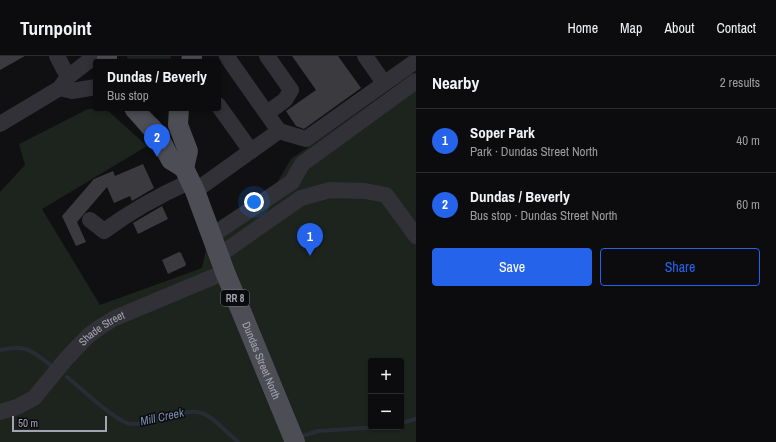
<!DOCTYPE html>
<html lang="en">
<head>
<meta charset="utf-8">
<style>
	:root { --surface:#0c0c0e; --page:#151517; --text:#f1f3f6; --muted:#9a9b9e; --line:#2c2c2e; --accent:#2563eb }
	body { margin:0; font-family:"Archivo Narrow",sans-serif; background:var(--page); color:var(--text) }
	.controls { position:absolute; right:12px; bottom:12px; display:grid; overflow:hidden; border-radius:4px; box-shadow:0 1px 3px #0004 }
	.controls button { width:36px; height:36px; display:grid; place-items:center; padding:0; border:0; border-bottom:1px solid var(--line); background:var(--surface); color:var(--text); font:20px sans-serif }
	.scale { position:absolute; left:12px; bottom:10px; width:95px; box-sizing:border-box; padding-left:4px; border:2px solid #a2a4b2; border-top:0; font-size:11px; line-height:14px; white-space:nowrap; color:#a2a4b2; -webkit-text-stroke:3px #0b0b0d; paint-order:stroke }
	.you { position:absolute; left:254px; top:146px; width:14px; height:14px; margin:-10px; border:3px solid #fff; border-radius:50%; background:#1a73e8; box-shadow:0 0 0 6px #1a73e833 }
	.badge { display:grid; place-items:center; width:26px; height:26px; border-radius:50%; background:var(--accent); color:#fff; font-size:13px; font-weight:700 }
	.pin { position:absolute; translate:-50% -33px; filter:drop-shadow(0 1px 2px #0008) }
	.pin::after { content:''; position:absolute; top:21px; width:14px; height:12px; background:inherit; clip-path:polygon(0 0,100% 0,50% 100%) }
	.popup { position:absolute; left:93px; top:3px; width:128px; height:52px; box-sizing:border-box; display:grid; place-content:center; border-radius:4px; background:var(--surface); filter:drop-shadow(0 1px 3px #0005); font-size:13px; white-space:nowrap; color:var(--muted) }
	.popup b { font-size:15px; color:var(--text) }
	.popup::after { content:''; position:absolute; left:50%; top:100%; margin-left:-8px; border:8px solid transparent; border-top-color:var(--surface) }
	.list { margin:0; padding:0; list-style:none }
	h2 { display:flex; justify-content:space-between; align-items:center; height:52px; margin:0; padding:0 16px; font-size:17px }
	h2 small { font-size:13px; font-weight:400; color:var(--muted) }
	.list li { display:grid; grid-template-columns:26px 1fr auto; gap:12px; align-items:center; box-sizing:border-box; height:64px; padding:0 16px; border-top:1px solid var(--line) }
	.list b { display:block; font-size:15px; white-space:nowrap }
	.list p { margin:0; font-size:13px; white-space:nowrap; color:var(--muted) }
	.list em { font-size:13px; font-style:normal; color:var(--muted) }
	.actions { display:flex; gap:8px; padding:12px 16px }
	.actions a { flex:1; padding:9px 0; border:1px solid var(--accent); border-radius:4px; text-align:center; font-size:14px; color:var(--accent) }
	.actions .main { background:var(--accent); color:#fff }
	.map { position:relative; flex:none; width:416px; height:386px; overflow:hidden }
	header { display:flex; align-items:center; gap:24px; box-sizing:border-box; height:56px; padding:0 20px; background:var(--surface); border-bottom:1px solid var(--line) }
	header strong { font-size:19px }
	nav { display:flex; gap:22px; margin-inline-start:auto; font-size:14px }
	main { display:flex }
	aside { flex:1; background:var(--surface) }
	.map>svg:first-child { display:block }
	.green { fill:#1d241e; fill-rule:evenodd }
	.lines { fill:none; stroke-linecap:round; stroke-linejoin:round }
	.stream { stroke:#272d35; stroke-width:4 }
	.building { fill:#3b3a3f }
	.minor { stroke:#313137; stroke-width:16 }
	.major { stroke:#4d4e55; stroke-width:20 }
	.labels { text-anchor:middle; stroke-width:3; stroke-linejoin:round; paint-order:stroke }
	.shield { fill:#0b0b0d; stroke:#757680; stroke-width:1 }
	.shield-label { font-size:10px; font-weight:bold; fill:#a2a4b2 }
	.street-label { font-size:11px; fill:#a2a4b2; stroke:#0b0b0d }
	.water-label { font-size:12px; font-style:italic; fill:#788cae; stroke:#0b0b0d }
</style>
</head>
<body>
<header>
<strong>Turnpoint</strong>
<nav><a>Home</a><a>Map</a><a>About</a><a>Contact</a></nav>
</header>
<main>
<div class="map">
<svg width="416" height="386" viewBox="0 0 416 386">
	<rect width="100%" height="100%" fill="#101012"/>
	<g class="green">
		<path d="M127,0H171L170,6H128Z"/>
		<path d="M416,16V386H0V136L25,109L19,88L88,53L105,52L147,90L42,153L100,249L202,212L207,189L277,127L291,103ZM371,305H401V371H371Z"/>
	</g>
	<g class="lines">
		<g class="stream">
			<path d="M0,294C28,288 31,295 52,310"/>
			<path d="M67,321C80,331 117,367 131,368C141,369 152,365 161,362C206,348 205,357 238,386"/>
			<path d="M401,367L416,363"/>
			<path d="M299,381L318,375L381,371"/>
		</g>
	</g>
	<g class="building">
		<path d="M0,0H25L0,14Z"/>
		<path d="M292,0H338L361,32L304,73L296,70L286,55L316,34Z"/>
		<path d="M143,108L154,132L132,145L130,140L114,147L107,131L77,166L86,186L76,190L62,160L94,123L113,115L115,120Z"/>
		<path d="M162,150L168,163L138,178L133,167Z"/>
		<path d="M179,196L181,197L186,208L185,210L168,218L162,204Z"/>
	</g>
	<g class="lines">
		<g class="minor">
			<path d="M57,0L68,21"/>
			<path d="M365,0L384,27"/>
			<path d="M60,32L72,35L96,31"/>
			<path d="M218,49L251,95"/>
			<path d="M267,57L285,44L291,34L267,0"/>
			<path d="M0,68L60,32L68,21L95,0"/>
			<path d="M279,75L306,83L416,5"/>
			<path d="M195,135L279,75L227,1"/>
			<path d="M90,164L104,175C131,155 160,139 191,125"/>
			<path d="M211,180L292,126L302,108L416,25"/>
			<path d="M218,200L301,142L330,134L365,135L386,139L416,180"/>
			<path id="s1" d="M0,356L17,351L34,342L66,303L88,280L100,271L115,262L225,216"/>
		</g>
		<g class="major">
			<path d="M107,6V0"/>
			<path d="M191,6L192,0"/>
			<path id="s2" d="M134,52L157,78L171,104L184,112L195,135L225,216L295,386"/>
			<path d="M179,52L178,69L188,95L184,112"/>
		</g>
	</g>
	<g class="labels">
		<rect class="shield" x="221" y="234" width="28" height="16" rx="3"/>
		<g class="shield-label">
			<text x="235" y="246">RR 8</text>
		</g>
		<g class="street-label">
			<text dy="4" stroke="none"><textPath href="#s1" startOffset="135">Shade Street</textPath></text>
			<text dy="4" stroke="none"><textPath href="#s2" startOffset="287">Dundas Street North</textPath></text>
		</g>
		<g class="water-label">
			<text transform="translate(162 361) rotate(-12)" y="4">Mill Creek</text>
		</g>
	</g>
</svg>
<div class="controls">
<button>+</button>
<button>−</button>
</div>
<div class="scale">50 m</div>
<div class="you"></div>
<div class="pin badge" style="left:310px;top:200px">1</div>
<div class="pin badge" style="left:157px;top:101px">2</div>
<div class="popup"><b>Dundas / Beverly</b>Bus stop</div>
</div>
<aside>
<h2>Nearby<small>2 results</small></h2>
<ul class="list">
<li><span class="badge">1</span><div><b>Soper Park</b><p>Park · Dundas Street North</p></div><em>40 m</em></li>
<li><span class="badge">2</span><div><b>Dundas / Beverly</b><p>Bus stop · Dundas Street North</p></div><em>60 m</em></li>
</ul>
<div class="actions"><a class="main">Save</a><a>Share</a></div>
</aside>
</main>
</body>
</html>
